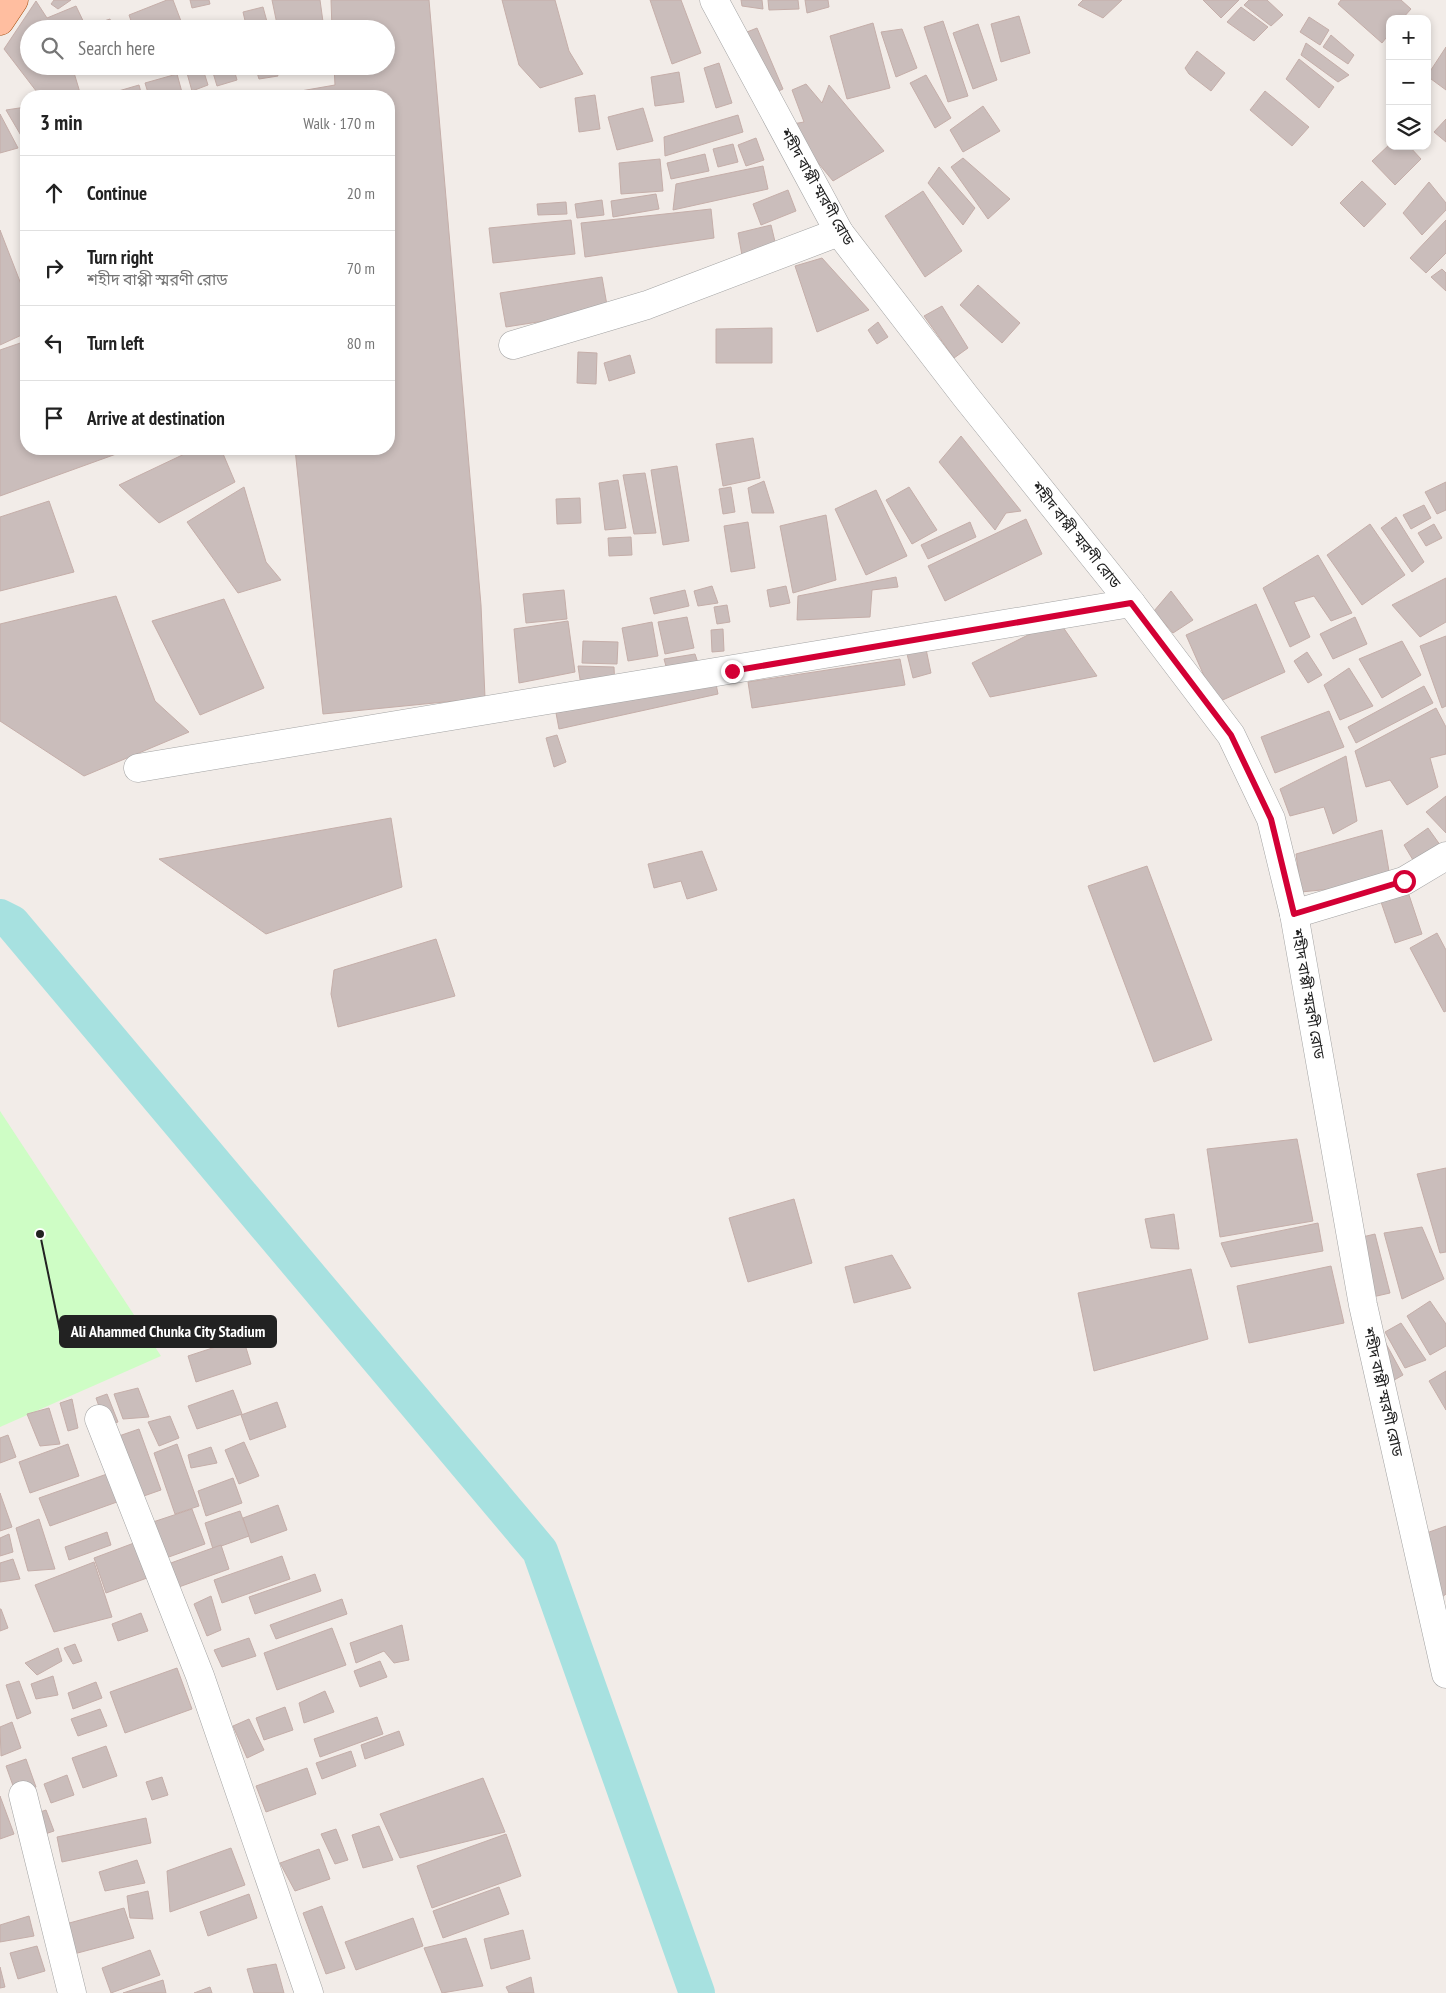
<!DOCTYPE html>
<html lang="en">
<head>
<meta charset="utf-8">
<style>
	:root { --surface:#fff; --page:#f6f6f6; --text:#222; --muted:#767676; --line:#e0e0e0 }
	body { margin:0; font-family:"PT Sans Narrow","Noto Sans Bengali",sans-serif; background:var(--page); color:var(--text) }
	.controls { position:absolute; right:15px; top:15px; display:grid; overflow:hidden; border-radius:10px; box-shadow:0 2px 8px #0003 }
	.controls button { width:45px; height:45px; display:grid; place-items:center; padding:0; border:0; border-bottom:1px solid var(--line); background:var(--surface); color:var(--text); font:25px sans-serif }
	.stop { position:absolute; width:15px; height:15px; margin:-11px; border:4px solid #d30035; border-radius:50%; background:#fff }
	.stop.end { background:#d30035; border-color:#fff; box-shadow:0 1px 5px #0008 }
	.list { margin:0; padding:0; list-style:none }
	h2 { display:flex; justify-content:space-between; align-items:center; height:65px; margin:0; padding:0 20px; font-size:21px }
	h2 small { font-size:16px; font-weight:400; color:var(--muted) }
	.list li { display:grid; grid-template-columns:32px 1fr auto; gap:15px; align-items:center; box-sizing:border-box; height:75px; padding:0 20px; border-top:1px solid var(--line) }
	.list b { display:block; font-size:19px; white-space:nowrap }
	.list p { margin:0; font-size:16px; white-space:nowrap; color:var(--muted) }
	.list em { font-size:16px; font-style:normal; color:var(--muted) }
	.icon { flex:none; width:28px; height:28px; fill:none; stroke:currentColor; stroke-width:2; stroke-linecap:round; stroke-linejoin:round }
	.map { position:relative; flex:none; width:1446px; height:1993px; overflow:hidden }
	.search { position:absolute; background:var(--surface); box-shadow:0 2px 8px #0003; left:20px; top:20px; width:375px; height:55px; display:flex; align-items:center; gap:12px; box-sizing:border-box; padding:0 18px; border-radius:28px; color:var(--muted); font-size:19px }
	.panel { position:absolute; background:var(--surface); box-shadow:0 2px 8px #0003; left:20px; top:90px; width:375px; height:365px; border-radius:20px }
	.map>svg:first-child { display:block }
	.park { fill:#cefdc5 }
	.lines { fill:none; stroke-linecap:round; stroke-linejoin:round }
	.canal { stroke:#a7e1e0; stroke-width:36 }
	.building { fill:#cabdbb; stroke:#c5aea9 }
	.minor-casing { stroke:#a3a3a3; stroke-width:29 }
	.tertiary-casing { stroke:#a3a3a3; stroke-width:29 }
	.primary-casing { stroke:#9f4300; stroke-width:29 }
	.minor { stroke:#fff; stroke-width:28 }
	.tertiary { stroke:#fff; stroke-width:28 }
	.primary { stroke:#ffbea0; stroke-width:28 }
	.route { stroke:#d30035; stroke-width:6 }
	.labels { text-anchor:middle; stroke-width:4; stroke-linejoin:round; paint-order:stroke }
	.street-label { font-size:15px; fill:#222; stroke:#fff }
	.leader { fill:none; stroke:#222; stroke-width:2 }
	.callout-dot { fill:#222; stroke:#fff; stroke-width:2 }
	.callout { fill:#222; stroke:#222; stroke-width:2 }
	.callout-label { font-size:16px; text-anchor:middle; font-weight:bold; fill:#fff }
</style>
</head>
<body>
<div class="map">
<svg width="1446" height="1993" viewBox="0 0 1446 1993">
	<rect width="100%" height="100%" fill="#f2ece8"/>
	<path class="park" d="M0,1111L161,1356L0,1427Z"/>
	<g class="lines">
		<path class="canal" d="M0,917L12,923L540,1551L697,1993"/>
	</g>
	<g class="building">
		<path d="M54,0H71L58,9L51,4Z"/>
		<path d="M167,0H173L184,29H134L129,15Z"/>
		<path d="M190,0H209L210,4L192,8Z"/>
		<path d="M272,0H320L324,29H278Z"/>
		<path d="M331,0H429L481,605L485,698L323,714L295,449H389V96H272L335,85L334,66H386V29H332Z"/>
		<path d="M502,0H555L569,51L583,74L540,88L519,65Z"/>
		<path d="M650,0H681L701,53L672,64Z"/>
		<path d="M741,0H762L763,9L742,6Z"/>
		<path d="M768,0H798L799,9L769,10Z"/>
		<path d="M805,0H828L829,7L807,13Z"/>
		<path d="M1083,0H1122L1103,18L1078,5Z"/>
		<path d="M1203,0H1239L1221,18Z"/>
		<path d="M1249,0H1267L1283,15L1271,26L1244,5Z"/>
		<path d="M1341,0H1401L1411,9L1402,19H1390V33L1382,43L1338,4Z"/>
		<path d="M36,1L47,18L76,6L87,29H29V66H72L81,96H40L4,49Z"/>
		<path d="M263,7L269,29H247L243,12Z"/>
		<path d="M1241,7L1268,27L1254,41L1227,22Z"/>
		<path d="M1019,16L1030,53L1001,62L991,24Z"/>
		<path d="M1309,17L1329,30L1320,45L1300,32Z"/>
		<path d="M110,19L113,29H97L95,24Z"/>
		<path d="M943,21L968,96L948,102L924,27Z"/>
		<path d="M237,22L239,29H225V25Z"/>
		<path d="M873,23L890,88L847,99L830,36Z"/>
		<path d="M978,24L997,80L973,89L953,33Z"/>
		<path d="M757,28L783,89L768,96L742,34Z"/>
		<path d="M902,29L917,68L896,77L881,32Z"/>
		<path d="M1331,35L1354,55L1348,64L1323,47Z"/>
		<path d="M1306,43L1349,75L1338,82L1301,55Z"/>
		<path d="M1446,47V90L1427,76Z"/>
		<path d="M1197,51L1225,73L1211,91L1189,74L1185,68Z"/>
		<path d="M1299,59L1334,87L1319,108L1286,79Z"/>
		<path d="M719,63L732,103L716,108L704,68Z"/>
		<path d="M185,66H202L208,85L192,91Z"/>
		<path d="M211,66H233L237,80L217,86Z"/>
		<path d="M255,66H275L278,76L259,79Z"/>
		<path d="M679,72L684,102L655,106L651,77Z"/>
		<path d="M177,74L183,96H149L145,83Z"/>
		<path d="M926,75L951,118L935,128L910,83Z"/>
		<path d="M806,84L822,103L829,85L884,151L833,181L787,125L804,122L792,90Z"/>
		<path d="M139,85L142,96H116L115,92Z"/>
		<path d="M1265,91L1309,127L1292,146L1250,110Z"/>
		<path d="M595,95L600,129L579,132L575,98Z"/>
		<path d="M983,106L1000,131L963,152L950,130Z"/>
		<path d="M26,107V144L6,110Z"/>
		<path d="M643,108L653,141L617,150L608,117Z"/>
		<path d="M0,114L18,148L0,153Z"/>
		<path d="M738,115L743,132L665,156L664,137Z"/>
		<path d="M1446,119V142L1434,132Z"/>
		<path d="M756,138L764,160L746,166L738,145Z"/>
		<path d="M733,144L738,162L718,167L713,149Z"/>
		<path d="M1390,144V146H1409L1421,159L1395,185L1372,161Z"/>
		<path d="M705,154L709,171L671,179L667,163Z"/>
		<path d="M963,158L1010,199L988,219L951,167Z"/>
		<path d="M660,159L663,191L621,194L619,163Z"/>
		<path d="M763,166L768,189L673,210L676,184Z"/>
		<path d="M939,167L975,208L963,225L928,183Z"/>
		<path d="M1362,181L1386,204L1364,227L1340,203Z"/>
		<path d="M1429,182L1446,203V210L1422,235L1403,213Z"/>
		<path d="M788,190L796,211L761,225L753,204Z"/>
		<path d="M923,191L962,251L925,277L885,216Z"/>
		<path d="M656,194L659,209L613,217L611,201Z"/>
		<path d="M602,200L604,215L577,218L575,204Z"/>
		<path d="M566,202L567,214L538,215L537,204Z"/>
		<path d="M711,209L714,238L585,257L581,223Z"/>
		<path d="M571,220L575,254L493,263L489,228Z"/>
		<path d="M1446,220V253L1426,273L1410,258Z"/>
		<path d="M771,225L777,250L743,261L738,233Z"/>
		<path d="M0,230L26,297V333L0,345Z"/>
		<path d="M822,258L869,310L817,332L795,266Z"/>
		<path d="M1442,269L1446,273V291L1431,277Z"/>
		<path d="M602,277L608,311L506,327L500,293Z"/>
		<path d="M978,285L1020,323L1002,343L960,305Z"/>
		<path d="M942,306L968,348L954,358L924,316Z"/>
		<path d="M878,322L888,337L877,344L868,330Z"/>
		<path d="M772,328V363H716V329Z"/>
		<path d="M26,341V449H130L0,496V350Z"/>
		<path d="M578,352L597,353L596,384L577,383Z"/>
		<path d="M630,355L635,373L609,381L604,363Z"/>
		<path d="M961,436L1021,511L1006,513L995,530L939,462Z"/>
		<path d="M753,438L760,478L723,486L716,444Z"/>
		<path d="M195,449H221L235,482L159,523L119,485Z"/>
		<path d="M677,466L689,541L663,545L651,470Z"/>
		<path d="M645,473L656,533L634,534L623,475Z"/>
		<path d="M618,480L626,528L605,530L599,483Z"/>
		<path d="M764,481L774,513H752L748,488Z"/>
		<path d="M1446,482V510L1437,514L1425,492Z"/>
		<path d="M244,487L266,562L281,580L238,593L187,522Z"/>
		<path d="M731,487L735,512L723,514L719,489Z"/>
		<path d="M909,487L937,530L912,544L886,500Z"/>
		<path d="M876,490L907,556L866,575L835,509Z"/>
		<path d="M580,498L581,523L557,524L556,499Z"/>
		<path d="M49,501L74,572L0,591V517Z"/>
		<path d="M1424,505L1431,518L1411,529L1403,515Z"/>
		<path d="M826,515L836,580L793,593L780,526Z"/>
		<path d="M1396,517L1424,562L1412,572L1381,528Z"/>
		<path d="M1026,519L1042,554L945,601L928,566Z"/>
		<path d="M748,522L755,568L731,572L724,526Z"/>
		<path d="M970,522L976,537L928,559L921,545Z"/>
		<path d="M1370,524L1405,575L1362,605L1327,555Z"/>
		<path d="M1434,524L1442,538L1426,546L1418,533Z"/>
		<path d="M631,537L632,555L609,556L608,538Z"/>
		<path d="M1318,555L1352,613L1331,621L1314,596L1294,602L1310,637L1290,647L1263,588Z"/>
		<path d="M896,577L898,587L872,590L870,617L797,620L798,596Z"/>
		<path d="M1446,578V622L1420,637L1392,605Z"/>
		<path d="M712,586L718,603L698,606L694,591Z"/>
		<path d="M786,586L790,603L770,607L767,590Z"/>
		<path d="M564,590L567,619L526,623L523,594Z"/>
		<path d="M685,590L689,606L654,614L650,598Z"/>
		<path d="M1171,591L1193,620L1173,633L1154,611Z"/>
		<path d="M116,596L155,701L189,732L84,776L0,721V624Z"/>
		<path d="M224,599L264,688L200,715L152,621Z"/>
		<path d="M1256,604L1285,672L1216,703L1186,635Z"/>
		<path d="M727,605L730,622L717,624L714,607Z"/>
		<path d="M687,617L694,648L665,654L658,622Z"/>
		<path d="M1355,617L1367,644L1333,659L1320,634Z"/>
		<path d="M1058,620L1097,676L990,697L972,663Z"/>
		<path d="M568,621L575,672L519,683L514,629Z"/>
		<path d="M652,622L658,656L628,661L622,628Z"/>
		<path d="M723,629L724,651L712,652L711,630Z"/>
		<path d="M1446,636V706L1442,708L1420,646Z"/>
		<path d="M583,641L618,642L617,664L582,663Z"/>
		<path d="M1402,641L1421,675L1382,698L1359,659Z"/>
		<path d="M926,649L931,673L913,678L907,654Z"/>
		<path d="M1307,652L1322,675L1308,683L1294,661Z"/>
		<path d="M695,654L701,672L669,677L664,659Z"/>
		<path d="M900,659L905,685L752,708L748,682Z"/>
		<path d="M578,666L614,667L615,688L581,686Z"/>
		<path d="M1349,668L1373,706L1340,720L1324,685Z"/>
		<path d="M715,679L718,694L559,729L556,713Z"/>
		<path d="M1424,686L1433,703L1356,743L1348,727Z"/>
		<path d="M1436,708L1446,727V754L1430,758L1438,787L1407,805L1390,780L1366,787L1355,751Z"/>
		<path d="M1329,711L1344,747L1275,773L1261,737Z"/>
		<path d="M557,735L566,762L554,767L546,738Z"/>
		<path d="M1346,756L1357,821L1333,834L1324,807L1290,816L1280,789Z"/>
		<path d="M1446,796V833L1426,812Z"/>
		<path d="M391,818L402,887L266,934L159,859Z"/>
		<path d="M1428,828L1443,849L1416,865L1404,845Z"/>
		<path d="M1382,830L1391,883L1301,892L1296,854Z"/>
		<path d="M702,851L717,890L687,899L681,881L654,888L648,864Z"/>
		<path d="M1147,866L1212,1040L1154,1062L1088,886Z"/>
		<path d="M1407,889L1422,934L1395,943L1380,899Z"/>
		<path d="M1437,933L1446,950V1011L1444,1012L1410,948Z"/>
		<path d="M436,939L455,996L338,1027L331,994L334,970Z"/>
		<path d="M1297,1139L1313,1221L1220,1237L1207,1149Z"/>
		<path d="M1446,1168V1252L1440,1253L1417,1174Z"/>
		<path d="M794,1199L812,1263L748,1282L729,1218Z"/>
		<path d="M1174,1214L1179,1249L1151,1248L1145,1219Z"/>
		<path d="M1318,1223L1323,1251L1231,1267L1221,1243Z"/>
		<path d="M1422,1227L1444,1279L1402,1299L1384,1233Z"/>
		<path d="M1375,1234L1390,1293L1368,1298L1354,1239Z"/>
		<path d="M892,1255L911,1288L854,1303L845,1267Z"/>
		<path d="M1331,1266L1344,1323L1249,1343L1237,1286Z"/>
		<path d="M1191,1269L1208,1339L1094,1371L1078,1293Z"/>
		<path d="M1430,1301L1446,1324V1346L1430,1355L1407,1316Z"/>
		<path d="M1401,1323L1426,1360L1405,1368L1385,1332Z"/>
		<path d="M243,1338L251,1364L196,1382L188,1356Z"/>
		<path d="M1384,1340L1403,1375L1389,1383Z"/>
		<path d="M1446,1371V1410L1429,1381Z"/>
		<path d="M138,1388L149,1417L123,1419L114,1394Z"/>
		<path d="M233,1390L242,1414L197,1429L188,1406Z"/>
		<path d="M107,1394L118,1422L106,1426L96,1398Z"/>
		<path d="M72,1399L78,1428L68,1431L60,1403Z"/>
		<path d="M277,1402L286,1427L250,1440L241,1415Z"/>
		<path d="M49,1408L60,1444L40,1446L27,1414Z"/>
		<path d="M170,1416L179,1438L159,1446L148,1422Z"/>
		<path d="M139,1429L161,1490L138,1498L116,1437Z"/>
		<path d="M8,1435L16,1457L0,1463V1438Z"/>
		<path d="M244,1442L259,1476L239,1484L225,1450Z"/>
		<path d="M68,1444L79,1476L30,1493L19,1462Z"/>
		<path d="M177,1444L199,1506L175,1514L154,1453Z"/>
		<path d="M211,1447L217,1463L191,1468L188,1455Z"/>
		<path d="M107,1474L117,1502L50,1526L39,1498Z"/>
		<path d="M233,1478L242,1503L206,1516L198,1491Z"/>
		<path d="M0,1493L12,1527L0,1531Z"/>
		<path d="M278,1505L287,1530L251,1543L243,1518Z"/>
		<path d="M192,1509L205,1544L166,1558L153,1522Z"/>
		<path d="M240,1511L249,1536L213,1549L205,1523Z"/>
		<path d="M39,1519L55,1569L28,1571L16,1528Z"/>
		<path d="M1446,1526V1594L1437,1601L1418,1536Z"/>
		<path d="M107,1532L111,1545L69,1560L65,1547Z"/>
		<path d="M9,1534L13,1552L0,1556V1538Z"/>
		<path d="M134,1543L147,1578L106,1593L94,1558Z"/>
		<path d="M221,1545L229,1569L176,1588L168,1564Z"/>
		<path d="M282,1556L290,1579L222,1603L214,1580Z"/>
		<path d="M13,1559L20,1579L0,1582V1563Z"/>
		<path d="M94,1562L112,1617L54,1632L35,1585Z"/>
		<path d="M315,1574L321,1591L255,1614L249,1597Z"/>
		<path d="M211,1596L221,1630L207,1636L194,1604Z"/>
		<path d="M342,1599L347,1614L276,1639L270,1625Z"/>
		<path d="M0,1609H1L8,1628L0,1631Z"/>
		<path d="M141,1613L148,1631L118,1641L112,1624Z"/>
		<path d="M402,1625L409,1660L394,1663L384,1651L356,1663L350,1643Z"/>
		<path d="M332,1628L346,1665L277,1690L264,1653Z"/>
		<path d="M249,1638L256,1656L222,1667L214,1650Z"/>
		<path d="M75,1644L82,1661L73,1664L64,1648Z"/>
		<path d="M58,1648L62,1661L37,1675L25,1663Z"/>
		<path d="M380,1661L387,1677L360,1687L354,1671Z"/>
		<path d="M177,1668L192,1709L125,1733L110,1692Z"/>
		<path d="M53,1676L58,1695L36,1699L31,1684Z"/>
		<path d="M19,1681L31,1713L17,1719L6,1685Z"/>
		<path d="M96,1682L102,1698L73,1709L68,1693Z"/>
		<path d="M325,1691L334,1712L304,1723L299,1703Z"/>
		<path d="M285,1707L293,1730L264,1740L256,1718Z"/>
		<path d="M100,1709L107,1726L78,1736L71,1719Z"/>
		<path d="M377,1717L383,1734L320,1757L314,1739Z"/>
		<path d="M249,1719L264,1750L247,1758L233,1726Z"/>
		<path d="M12,1722L21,1748L1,1756L0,1727Z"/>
		<path d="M399,1731L404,1745L365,1759L361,1745Z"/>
		<path d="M106,1746L117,1776L83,1788L72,1758Z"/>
		<path d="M351,1751L356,1766L322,1779L316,1763Z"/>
		<path d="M26,1759L36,1787L16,1794L6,1766Z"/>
		<path d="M307,1768L316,1794L266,1812L256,1786Z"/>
		<path d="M67,1775L74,1795L51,1803L44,1784Z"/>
		<path d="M162,1777L168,1795L152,1800L146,1782Z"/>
		<path d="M483,1778L505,1832L400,1858L380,1814Z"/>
		<path d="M0,1796L14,1834L0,1839Z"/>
		<path d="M46,1810L54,1831L39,1836L31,1815Z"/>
		<path d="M146,1818L151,1843L62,1862L57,1837Z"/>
		<path d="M379,1826L393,1860L363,1868L352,1835Z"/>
		<path d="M336,1829L348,1860L335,1864L321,1834Z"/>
		<path d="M506,1834L521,1876L432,1908L417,1866Z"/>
		<path d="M231,1848L245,1885L170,1912L167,1871Z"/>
		<path d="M319,1849L330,1879L295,1891L280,1863Z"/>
		<path d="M137,1860L145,1883L105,1891L99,1872Z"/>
		<path d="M499,1887L509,1914L443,1938L433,1911Z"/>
		<path d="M148,1891L153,1919L130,1918L127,1896Z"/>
		<path d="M249,1894L257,1918L208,1936L200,1912Z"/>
		<path d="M322,1906L345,1968L326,1974L303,1913Z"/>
		<path d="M124,1908L134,1938L70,1955L62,1925Z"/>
		<path d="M29,1916L34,1936L0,1942V1925Z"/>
		<path d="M413,1918L423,1946L356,1970L345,1942Z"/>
		<path d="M523,1930L530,1959L491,1969L484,1939Z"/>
		<path d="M466,1938L483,1986L442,1993L424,1948Z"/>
		<path d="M37,1946L45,1971L18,1979L10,1953Z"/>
		<path d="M150,1950L160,1975L111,1993L102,1968Z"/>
		<path d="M276,1964L284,1993H254L247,1969Z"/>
		<path d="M0,1967L5,1987L0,1988Z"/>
		<path d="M531,1977L534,1993H509L506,1987Z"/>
		<path d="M163,1980L166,1993H123Z"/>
		<path d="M210,1987L212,1993H194Z"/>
	</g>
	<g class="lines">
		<g class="minor-casing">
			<g id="minor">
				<path d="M513,345L647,305L839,232"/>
				<path d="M138,768L1131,603"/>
				<path d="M1294,914L1404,881L1446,856"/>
				<path d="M99,1419L200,1676L309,1993"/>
				<path d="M23,1795L72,1993"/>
			</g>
		</g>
		<g class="tertiary-casing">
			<path id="tertiary" d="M714,0L839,232L966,397L1131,603L1231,735L1271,819L1294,914L1363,1305L1446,1674"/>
		</g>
		<g class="primary-casing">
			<path id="primary" d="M0,21L14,0"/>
		</g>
		<use href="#minor" class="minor"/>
		<use href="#tertiary" class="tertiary"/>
		<use href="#primary" class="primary"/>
	</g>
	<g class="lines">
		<path class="route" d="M732,671L1131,603L1231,735L1271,819L1294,914L1404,881"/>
	</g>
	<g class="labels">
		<g class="street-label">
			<text transform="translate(817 187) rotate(60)" y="5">শহীদ বাপ্পী স্মরণী রোড</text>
			<text transform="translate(1076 535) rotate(51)" y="5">শহীদ বাপ্পী স্মরণী রোড</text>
			<text transform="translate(1308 994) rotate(80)" y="5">শহীদ বাপ্পী স্মরণী রোড</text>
			<text transform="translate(1383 1392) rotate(77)" y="5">শহীদ বাপ্পী স্মরণী রোড</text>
		</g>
	</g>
	<path class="leader" d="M40 1234L60 1331"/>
	<circle class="callout-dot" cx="40" cy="1234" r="5"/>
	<rect class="callout" x="60" y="1316" width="216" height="31" rx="5"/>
	<g class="callout-label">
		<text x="168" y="1337">Ali Ahammed Chunka City Stadium</text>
	</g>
</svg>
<div class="controls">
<button>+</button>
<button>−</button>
<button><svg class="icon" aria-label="layers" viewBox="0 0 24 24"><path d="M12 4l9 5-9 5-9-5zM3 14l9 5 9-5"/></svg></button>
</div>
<div class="stop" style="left:1404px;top:881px"></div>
<div class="stop end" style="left:732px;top:671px"></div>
<div class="search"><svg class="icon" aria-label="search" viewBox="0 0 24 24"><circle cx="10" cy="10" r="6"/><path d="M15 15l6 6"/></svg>Search here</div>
<section class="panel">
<h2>3 min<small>Walk · 170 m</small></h2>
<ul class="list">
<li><svg class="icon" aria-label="ahead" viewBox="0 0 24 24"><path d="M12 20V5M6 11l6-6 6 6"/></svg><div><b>Continue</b></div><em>20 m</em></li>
<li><svg class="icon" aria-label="right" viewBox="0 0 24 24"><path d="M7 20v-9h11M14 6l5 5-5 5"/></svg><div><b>Turn right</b><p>শহীদ বাপ্পী স্মরণী রোড</p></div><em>70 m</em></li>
<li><svg class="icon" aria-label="left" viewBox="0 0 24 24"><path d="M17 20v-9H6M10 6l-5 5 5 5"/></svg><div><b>Turn left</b></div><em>80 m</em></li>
<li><svg class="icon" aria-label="arrive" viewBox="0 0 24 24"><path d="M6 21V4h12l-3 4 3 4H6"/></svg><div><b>Arrive at destination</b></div></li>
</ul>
</section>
</div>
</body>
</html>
